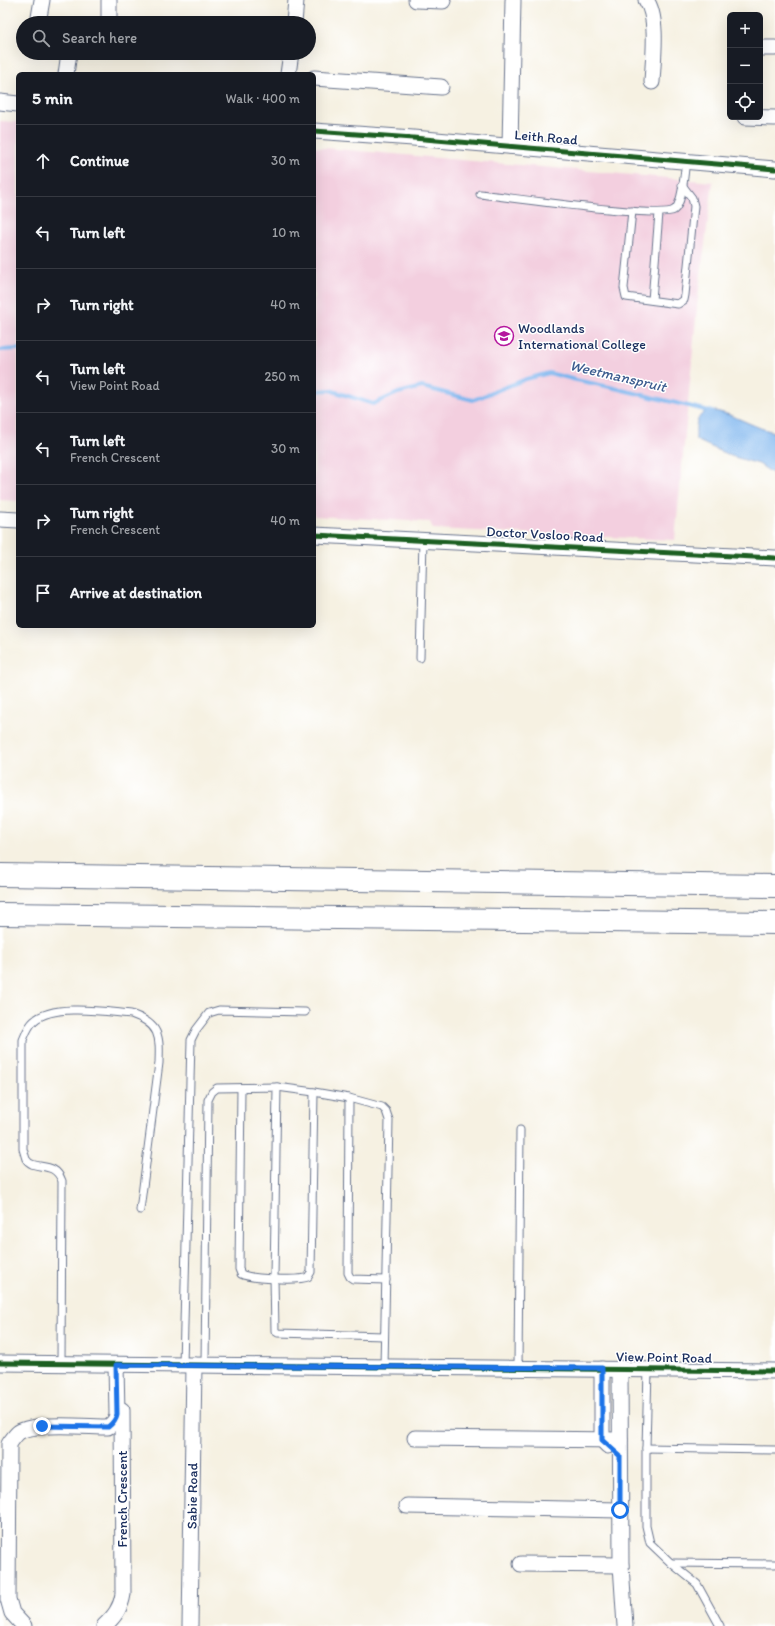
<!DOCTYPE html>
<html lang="en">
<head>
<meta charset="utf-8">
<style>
	:root { --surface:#171b24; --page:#242831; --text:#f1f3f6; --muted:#9ea1a6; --line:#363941 }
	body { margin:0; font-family:Itim,sans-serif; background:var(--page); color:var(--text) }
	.controls { position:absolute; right:12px; top:12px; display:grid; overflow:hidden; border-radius:6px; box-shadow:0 4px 16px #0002 }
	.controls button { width:36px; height:36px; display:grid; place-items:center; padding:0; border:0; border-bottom:1px solid var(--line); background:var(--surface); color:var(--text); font:20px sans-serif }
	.stop { position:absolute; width:12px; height:12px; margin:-9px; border:3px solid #1a73e8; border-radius:50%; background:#fff }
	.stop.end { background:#1a73e8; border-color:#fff; box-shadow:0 1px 4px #0008 }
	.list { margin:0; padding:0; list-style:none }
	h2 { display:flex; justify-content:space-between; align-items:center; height:52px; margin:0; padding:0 16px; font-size:17px }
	h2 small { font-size:13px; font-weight:400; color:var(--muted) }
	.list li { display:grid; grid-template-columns:26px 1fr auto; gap:12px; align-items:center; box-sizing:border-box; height:72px; padding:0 16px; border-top:1px solid var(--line) }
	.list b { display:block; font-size:15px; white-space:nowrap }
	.list p { margin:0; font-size:13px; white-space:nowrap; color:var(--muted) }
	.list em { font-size:13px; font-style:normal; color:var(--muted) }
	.icon { flex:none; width:22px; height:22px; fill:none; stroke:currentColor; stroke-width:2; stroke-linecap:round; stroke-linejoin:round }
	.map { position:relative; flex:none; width:775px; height:1626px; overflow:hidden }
	.search { position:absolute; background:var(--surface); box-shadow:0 4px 16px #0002; left:16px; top:16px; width:300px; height:44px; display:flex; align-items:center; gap:10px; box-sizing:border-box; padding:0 14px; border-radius:22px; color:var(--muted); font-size:15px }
	.panel { position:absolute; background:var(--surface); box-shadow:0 4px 16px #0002; left:16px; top:72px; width:300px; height:556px; border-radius:6px }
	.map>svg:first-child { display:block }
	.built { fill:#f3cfdf }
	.water { fill:#7fb6ee; stroke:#4d72a6 }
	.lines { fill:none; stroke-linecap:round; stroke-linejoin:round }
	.stream { stroke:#7fb6ee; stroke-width:4 }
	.service-casing { stroke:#68738c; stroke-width:9 }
	.minor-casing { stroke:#68738c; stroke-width:17 }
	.motorway-casing { stroke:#68738c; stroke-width:24 }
	.service { stroke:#fff; stroke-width:7 }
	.minor { stroke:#fff; stroke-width:15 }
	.motorway { stroke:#fff; stroke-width:22 }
	.cycleway-casing { stroke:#fff; stroke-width:8 }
	.cycleway { stroke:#1b5e20; stroke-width:5 }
	.route { stroke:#1a73e8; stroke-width:5 }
	.labels { text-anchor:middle; stroke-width:3; stroke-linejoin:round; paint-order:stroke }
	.street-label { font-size:14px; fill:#1b2f5e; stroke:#fff }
	.poi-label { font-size:14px; fill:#1b2f5e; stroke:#fff; text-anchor:start }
	.water-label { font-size:15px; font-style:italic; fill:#3e5e90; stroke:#fff }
</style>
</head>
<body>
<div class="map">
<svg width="775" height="1626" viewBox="0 0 775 1626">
	<rect width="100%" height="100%" fill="#fff"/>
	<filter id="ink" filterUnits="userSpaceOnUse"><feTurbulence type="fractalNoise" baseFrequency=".025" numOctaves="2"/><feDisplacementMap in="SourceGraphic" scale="8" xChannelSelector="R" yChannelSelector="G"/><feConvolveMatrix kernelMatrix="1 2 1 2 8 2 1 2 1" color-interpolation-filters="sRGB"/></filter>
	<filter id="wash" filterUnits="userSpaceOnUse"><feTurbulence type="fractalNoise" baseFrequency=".012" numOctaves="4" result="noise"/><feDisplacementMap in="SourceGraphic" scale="16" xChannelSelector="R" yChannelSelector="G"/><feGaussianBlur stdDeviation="0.9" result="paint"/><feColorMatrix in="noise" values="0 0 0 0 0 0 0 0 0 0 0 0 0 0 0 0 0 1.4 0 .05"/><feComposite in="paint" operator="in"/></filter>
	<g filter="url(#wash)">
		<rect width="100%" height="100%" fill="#f6f1e2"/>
		<g class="built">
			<path d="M0,121L18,122V501L0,500Z"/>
			<path d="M314,147L713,182L698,297L675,540L433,529L430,522L314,516Z"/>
		</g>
		<path class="water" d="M708,410C733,412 752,428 775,432V475L759,464L731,456L696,440C696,425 694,418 708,410Z"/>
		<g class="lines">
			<g class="stream">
				<path d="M0,350L18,349"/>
				<path d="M314,391L330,390L373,404L398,393L422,387L473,400L526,379L549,373L576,380L610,387L713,412"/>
			</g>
		</g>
	</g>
	<g filter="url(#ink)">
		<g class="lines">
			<g class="service-casing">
				<g id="service">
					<path d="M480,194C506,197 661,219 674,210C683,204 684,172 686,161"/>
					<path d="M632,211L624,288L626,297L678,304L684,300L685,295L694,206L692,198L682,185"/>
					<path d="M652,300L659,213"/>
					<path d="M420,658L423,540"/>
					<path d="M277,1087L274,1278L275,1331L278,1333L384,1336"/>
					<path d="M241,1088L239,1269L241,1274C250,1279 299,1281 308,1277L311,1272L314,1092"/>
					<path d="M349,1098L348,1273L350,1277L353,1279L386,1280"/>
					<path d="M61,1364L62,1181C54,1159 34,1172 26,1159C25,1156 24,1152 23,1149V1040C26,1033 28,1026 34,1021C53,1003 107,1012 131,1014C160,1024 160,1036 159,1063L140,1210"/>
					<path d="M183,1365L191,1040L196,1030L209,1013L219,1010L305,1012"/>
					<path d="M205,1365L208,1100L212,1092L217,1088L277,1087L314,1092L349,1098L382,1107L386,1111L389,1120L384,1367"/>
					<path d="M518,1368L520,1130"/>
					<path d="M648,1369L646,1448V1526L650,1543L671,1563L697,1584L720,1626"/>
					<path d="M646,1448L775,1450"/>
					<path d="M671,1563L775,1564"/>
				</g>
			</g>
			<g class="minor-casing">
				<g id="minor">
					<path d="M416,0L443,1"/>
					<path d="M646,0C659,17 653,61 652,82"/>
					<path d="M38,23L42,0"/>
					<path d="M109,23V0"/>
					<path d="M294,23L296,0"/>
					<path d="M760,48H775"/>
					<path d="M66,74L69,53"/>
					<path d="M288,74L291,53"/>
					<path d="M314,78L441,87"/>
					<path d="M0,102L18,104"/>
					<path d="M745,117L775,118"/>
					<path d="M314,131L413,138L775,169"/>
					<path d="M510,146L513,0"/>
					<path d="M0,519L18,520"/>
					<path d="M314,535L775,558"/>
					<path d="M0,1363L775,1371"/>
					<path d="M620,1368L621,1565L625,1626"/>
					<path d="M602,1369V1440L608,1446"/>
					<path d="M415,1438L620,1440"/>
					<path d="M407,1506L620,1510"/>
					<path d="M521,1564L621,1565"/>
					<path d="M24,1626L12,1613L8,1599L9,1444C12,1440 15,1435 19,1432C35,1422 87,1427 108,1427C113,1423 116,1421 117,1414L116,1365"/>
					<path d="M104,1626C114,1617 121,1608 123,1594L122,1410"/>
					<path id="s1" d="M190,1626L194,1365"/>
				</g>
			</g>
			<g class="motorway-casing">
				<g id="motorway">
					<path d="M0,875L775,886"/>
					<path d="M0,914L775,923"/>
				</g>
			</g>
			<use href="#service" class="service"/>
			<use href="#minor" class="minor"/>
			<use href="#motorway" class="motorway"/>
			<g class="cycleway-casing">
				<g id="cycleway">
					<path d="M314,131L413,138L775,169"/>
					<path d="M314,535L775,558"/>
					<path d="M0,1363L775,1371"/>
				</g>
			</g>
			<use href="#cycleway" class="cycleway"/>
		</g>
	</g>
	<g class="lines" filter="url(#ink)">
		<path class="route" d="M42,1426L108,1427C113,1423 116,1420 117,1414L116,1365L602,1368V1440L620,1456V1510"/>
	</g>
	<defs>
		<g id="school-ring" transform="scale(1)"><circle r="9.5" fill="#fff" stroke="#b5179e" stroke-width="1.5"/><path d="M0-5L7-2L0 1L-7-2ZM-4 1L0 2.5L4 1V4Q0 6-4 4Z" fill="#b5179e"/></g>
	</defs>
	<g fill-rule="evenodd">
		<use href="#school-ring" x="504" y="336"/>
	</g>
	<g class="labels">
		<g class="street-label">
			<text transform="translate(546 137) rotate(5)" y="5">Leith Road</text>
			<text transform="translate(545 534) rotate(3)" y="5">Doctor Vosloo Road</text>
			<text transform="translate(664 1357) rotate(1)" y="5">View Point Road</text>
			<text dy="5" stroke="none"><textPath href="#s1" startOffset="130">Sabie Road</textPath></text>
			<text transform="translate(122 1499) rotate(-90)" y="5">French Crescent</text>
		</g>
		<g class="poi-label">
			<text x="518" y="333">Woodlands<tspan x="518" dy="16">International College</tspan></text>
		</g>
		<g class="water-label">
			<text transform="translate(618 376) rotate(13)" y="5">Weetmanspruit</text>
		</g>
	</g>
</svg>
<div class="controls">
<button>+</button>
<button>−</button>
<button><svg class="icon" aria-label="locate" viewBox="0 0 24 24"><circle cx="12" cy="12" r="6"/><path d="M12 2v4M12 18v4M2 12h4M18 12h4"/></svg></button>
</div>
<div class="stop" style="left:620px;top:1510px"></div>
<div class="stop end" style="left:42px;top:1426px"></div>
<div class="search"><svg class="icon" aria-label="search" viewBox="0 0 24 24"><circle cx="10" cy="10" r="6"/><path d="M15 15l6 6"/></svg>Search here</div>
<section class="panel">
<h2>5 min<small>Walk · 400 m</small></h2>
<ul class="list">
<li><svg class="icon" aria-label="ahead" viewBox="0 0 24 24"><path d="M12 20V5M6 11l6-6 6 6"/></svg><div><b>Continue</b></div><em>30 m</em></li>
<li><svg class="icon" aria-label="left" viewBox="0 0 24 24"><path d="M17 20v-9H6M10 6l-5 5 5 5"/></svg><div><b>Turn left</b></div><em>10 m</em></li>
<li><svg class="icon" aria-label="right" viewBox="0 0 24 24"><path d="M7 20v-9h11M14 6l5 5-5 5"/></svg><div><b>Turn right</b></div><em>40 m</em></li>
<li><svg class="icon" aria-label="left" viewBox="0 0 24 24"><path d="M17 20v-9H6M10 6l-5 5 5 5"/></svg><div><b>Turn left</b><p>View Point Road</p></div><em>250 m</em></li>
<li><svg class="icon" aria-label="left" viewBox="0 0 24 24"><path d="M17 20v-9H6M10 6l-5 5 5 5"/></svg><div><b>Turn left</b><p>French Crescent</p></div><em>30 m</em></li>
<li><svg class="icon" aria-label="right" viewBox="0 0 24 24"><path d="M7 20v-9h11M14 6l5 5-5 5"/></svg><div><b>Turn right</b><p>French Crescent</p></div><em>40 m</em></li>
<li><svg class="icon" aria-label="arrive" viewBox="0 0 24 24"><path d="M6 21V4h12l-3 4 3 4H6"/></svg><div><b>Arrive at destination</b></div></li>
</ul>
</section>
</div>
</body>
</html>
